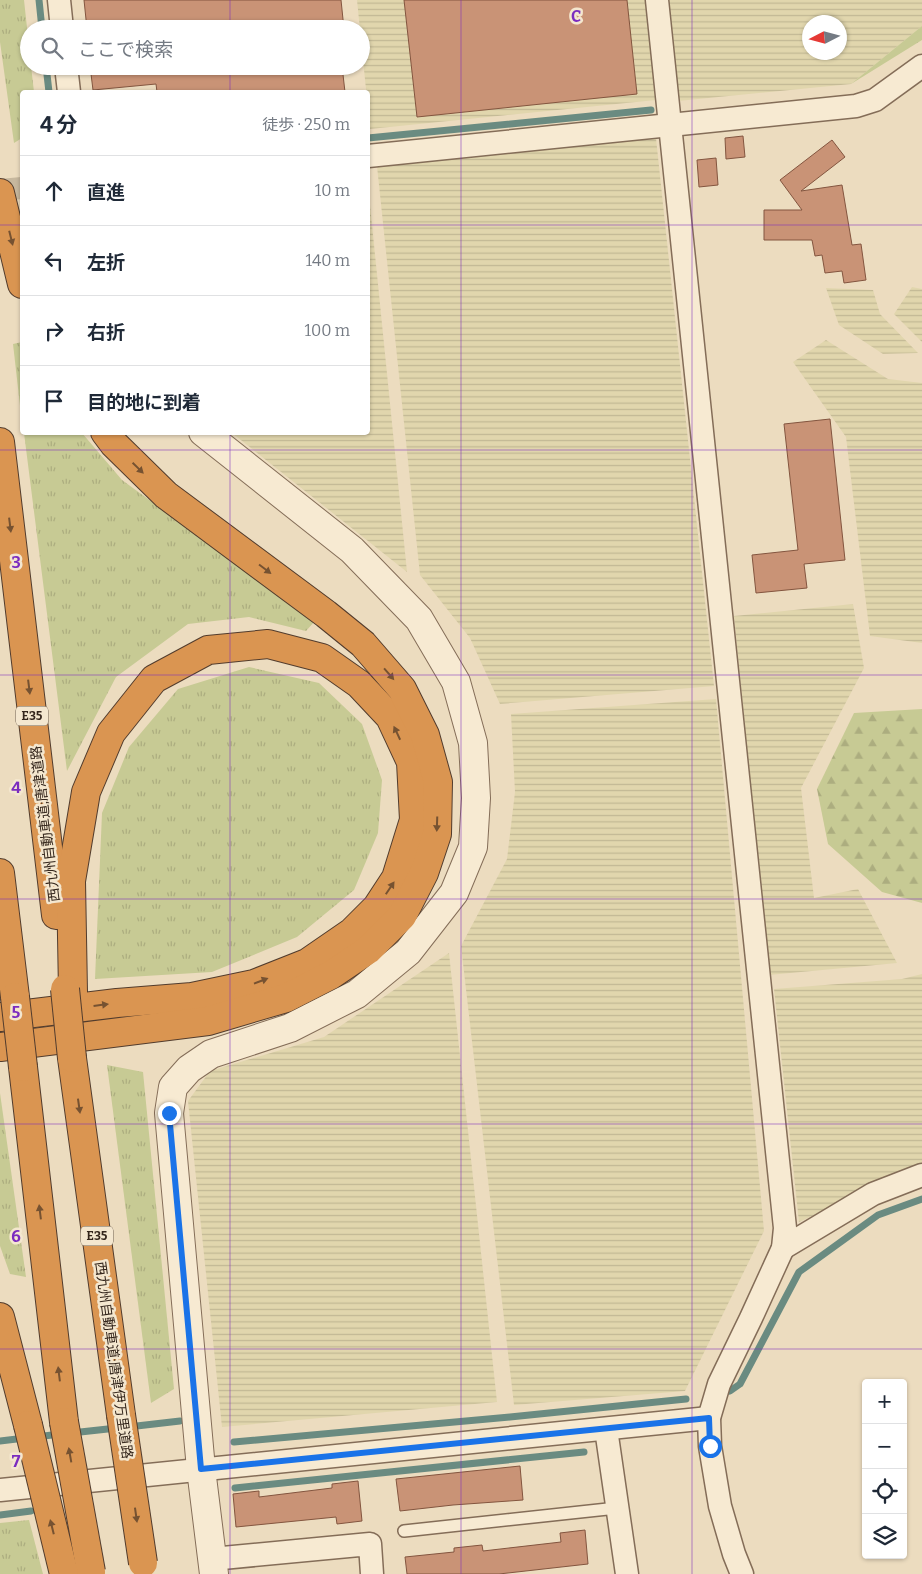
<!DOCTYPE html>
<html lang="ja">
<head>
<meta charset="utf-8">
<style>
	:root { --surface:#fff; --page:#f6f6f7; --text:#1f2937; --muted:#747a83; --line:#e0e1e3 }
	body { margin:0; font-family:Bitter,"Noto Sans JP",serif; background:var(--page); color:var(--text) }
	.controls { position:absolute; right:15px; bottom:15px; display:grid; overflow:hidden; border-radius:5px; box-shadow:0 1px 4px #0004 }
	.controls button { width:45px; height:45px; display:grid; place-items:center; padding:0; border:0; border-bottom:1px solid var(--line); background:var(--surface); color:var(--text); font:25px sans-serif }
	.compass { position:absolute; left:802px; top:15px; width:45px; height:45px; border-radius:50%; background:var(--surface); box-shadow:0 1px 4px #0004; rotate:264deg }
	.stop { position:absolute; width:15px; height:15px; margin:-11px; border:4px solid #1a73e8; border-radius:50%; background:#fff }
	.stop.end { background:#1a73e8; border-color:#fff; box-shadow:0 1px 5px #0008 }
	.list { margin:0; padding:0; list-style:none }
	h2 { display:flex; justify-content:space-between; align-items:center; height:65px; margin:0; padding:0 20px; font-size:21px }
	h2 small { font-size:16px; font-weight:400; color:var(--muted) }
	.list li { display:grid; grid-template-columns:32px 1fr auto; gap:15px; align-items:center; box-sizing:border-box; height:70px; padding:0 20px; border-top:1px solid var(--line) }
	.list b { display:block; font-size:19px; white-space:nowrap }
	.list em { font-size:16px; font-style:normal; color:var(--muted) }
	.icon { flex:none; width:28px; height:28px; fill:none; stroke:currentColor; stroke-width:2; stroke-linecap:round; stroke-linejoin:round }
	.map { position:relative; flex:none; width:922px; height:1574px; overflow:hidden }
	.search { position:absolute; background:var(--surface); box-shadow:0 1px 4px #0004; left:20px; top:20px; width:350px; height:55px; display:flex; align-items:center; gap:12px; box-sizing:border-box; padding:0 18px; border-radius:28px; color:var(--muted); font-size:19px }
	.panel { position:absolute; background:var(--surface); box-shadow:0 1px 4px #0004; left:20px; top:90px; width:350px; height:345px; border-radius:5px }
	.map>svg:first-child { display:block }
	.farmland { fill:url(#farmland-rules); fill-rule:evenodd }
	.grass { fill:url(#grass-tufts) }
	.forest { fill:url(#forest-firs) }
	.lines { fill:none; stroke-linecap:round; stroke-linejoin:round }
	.stream { stroke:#6a8b81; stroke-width:7 }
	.building { fill:#c99376; stroke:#83553f }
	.minor-tunnel { stroke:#c7b89e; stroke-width:22; stroke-dasharray:22 11; stroke-linecap:butt }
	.service-casing { stroke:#846d58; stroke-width:14 }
	.minor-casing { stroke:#846d58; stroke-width:25 }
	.tertiary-casing { stroke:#846d58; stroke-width:30 }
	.motorway-casing { stroke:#523c2d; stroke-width:30 }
	.service { stroke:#f7ead2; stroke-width:11 }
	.minor { stroke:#f7ead2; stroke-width:22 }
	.tertiary { stroke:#f7ead2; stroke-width:28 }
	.motorway { stroke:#da9551; stroke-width:28 }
	.motorway-bridge-casing { stroke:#523c2d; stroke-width:30; stroke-linecap:butt }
	.motorway-bridge { stroke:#da9551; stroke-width:28 }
	.oneway { fill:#765231 }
	.route { stroke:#1a73e8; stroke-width:6 }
	.grid { fill:none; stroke:#7b2cbf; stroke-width:1; stroke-opacity:0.55 }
	.labels { text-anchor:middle; stroke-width:5; stroke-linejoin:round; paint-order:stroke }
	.shield { fill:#f4e7cf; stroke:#6e6052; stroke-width:1 }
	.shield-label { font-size:12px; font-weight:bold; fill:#34261c }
	.street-label { font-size:14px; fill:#34261c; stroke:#f4e7cf }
	.grid-label { font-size:16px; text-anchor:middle; font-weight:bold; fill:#7b2cbf; stroke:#f4e7cf; stroke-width:5; stroke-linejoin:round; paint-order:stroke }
</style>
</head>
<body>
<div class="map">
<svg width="922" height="1574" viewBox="0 0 922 1574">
	<defs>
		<pattern id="farmland-rules" width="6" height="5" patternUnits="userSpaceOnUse" patternTransform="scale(1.25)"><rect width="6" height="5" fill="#e1d6ad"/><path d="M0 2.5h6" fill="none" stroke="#c2b894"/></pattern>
		<pattern id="grass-tufts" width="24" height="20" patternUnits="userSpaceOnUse" patternTransform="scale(1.25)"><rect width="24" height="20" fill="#c7ca94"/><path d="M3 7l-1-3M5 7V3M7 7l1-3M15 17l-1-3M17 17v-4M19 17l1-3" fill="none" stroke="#acad7f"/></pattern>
		<pattern id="forest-firs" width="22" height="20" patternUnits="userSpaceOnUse" patternTransform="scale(1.25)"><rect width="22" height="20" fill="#c7ca94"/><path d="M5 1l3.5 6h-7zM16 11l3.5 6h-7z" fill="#acad7f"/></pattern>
	</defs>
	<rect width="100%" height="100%" fill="#ecdcbf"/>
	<g class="farmland">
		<path d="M357,0H646L656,100L370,129Z"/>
		<path d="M667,0H922V26L851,84L678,101ZM810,22H840V52H810Z"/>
		<path d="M656,138L714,686L500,704L470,638L420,575L377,166Z"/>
		<path d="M368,185L407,572L232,433L368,432Z"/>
		<path d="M912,287L922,289V342L894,314Z"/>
		<path d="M826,288L873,290L880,314L918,353L883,354L839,325Z"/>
		<path d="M826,340L888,379L922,383V643L870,636L846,437L793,362Z"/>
		<path d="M853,604L864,668L801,788L814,898L858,889L897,963L769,975L734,616Z"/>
		<path d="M716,699L764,1231L685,1391L514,1405L461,946L507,859L515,792L511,714Z"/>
		<path d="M449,953L497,1402L222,1427L188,1101L210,1071L324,1037Z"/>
		<path d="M922,974V1166L799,1222L774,989L902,979Z"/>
	</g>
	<g class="grass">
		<path d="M0,0H24L29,46V66H31L34,92H22V138L14,143L0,42Z"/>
		<path d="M922,26V40L851,84Z"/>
		<path d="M22,342V423L13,344Z"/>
		<path d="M24,433H82L122,480L315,621L306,631L249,617L188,624L116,677L67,771Z"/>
		<path d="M249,667L319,683L362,724L382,780L378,833L354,890L297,937L212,972L95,979L102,813L129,747L178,689Z"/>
		<path d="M107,1065L143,1072L174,1389L151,1403Z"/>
		<path d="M0,1093L26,1277L10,1274L0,1246Z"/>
		<path d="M29,1520L43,1574H0V1523Z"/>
	</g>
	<path class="forest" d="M922,709V903L882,892L828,844L817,789L854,713Z"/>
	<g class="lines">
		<g class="stream">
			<path d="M39,0L42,29"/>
			<path d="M46,66L49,92"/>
			<path d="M368,138L651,110"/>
			<path d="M730,1391L740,1384L799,1272L878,1215L922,1199"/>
			<path d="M128,1427L180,1421"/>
			<path d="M71,1433L117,1428"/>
			<path d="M36,1437L60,1434"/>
			<path d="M0,1441L25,1438"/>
			<path d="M234,1442L510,1417L686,1399"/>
			<path d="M235,1488L584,1452"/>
			<path d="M0,1515L31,1511"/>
		</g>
	</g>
	<g class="building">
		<path d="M84,0H341L344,29H87Z"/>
		<path d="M404,0H627L637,94L417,117Z"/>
		<path d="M90,66H342L345,92H157L156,84L93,90Z"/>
		<path d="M743,136L745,157L726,159L725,138Z"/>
		<path d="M832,140L845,157L801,191L842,185L852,245L861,244L866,280L844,283L842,271L825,273L822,255L815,256L812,240H764V210H802L780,180Z"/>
		<path d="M716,158L718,185L699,187L697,160Z"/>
		<path d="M830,419L845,560L804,564L807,588L756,593L752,555L798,550L784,424Z"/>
		<path d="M520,1466L523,1500L453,1505L400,1511L396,1479Z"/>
		<path d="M358,1481L362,1521L337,1524L336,1517L236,1527L233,1494L259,1491V1497L332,1488V1484Z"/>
		<path d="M585,1530L588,1564L499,1574H407L405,1557L454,1552V1548L482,1545L483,1551L561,1542L560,1533Z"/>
	</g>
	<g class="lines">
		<path class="minor-tunnel" d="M0,190L22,188"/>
		<g class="service-casing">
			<path id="service" d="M404,1531L617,1508"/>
		</g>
		<g class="minor-casing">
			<g id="minor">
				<path d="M59,0L62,29"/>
				<path d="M657,0L785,1228L783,1248L751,1318L719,1384L709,1418L710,1446L720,1506L734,1554L742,1574"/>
				<path d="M66,66L69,92"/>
				<path d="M368,156L856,106L875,100L922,66"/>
				<path d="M783,1248L873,1194L922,1175"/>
				<path d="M606,1429L627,1574"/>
				<path d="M0,1490L709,1418"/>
				<path d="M212,1559L370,1544L372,1574"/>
			</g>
		</g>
		<g class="tertiary-casing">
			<path id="tertiary" d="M203,432L352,550L419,619L456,682L473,743L476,798L473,847L454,893L408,952L357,994L290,1028L211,1054L189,1069L173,1087L169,1113L201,1469L214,1574"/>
		</g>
		<g class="motorway-casing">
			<g id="motorway">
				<path d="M0,193L22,284"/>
				<path d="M0,442L56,915"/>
				<path d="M0,873L15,997"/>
				<path d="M0,1017L117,1003L192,997L254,984L307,963L352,932L377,907L396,878L414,820L411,762L390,717L359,684L322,658L268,644L208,650L154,679L111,733L86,792L71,881L73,992"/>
				<path d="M0,1047L208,1021L286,998L331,975L368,950L402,916L424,873L437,834L438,782L425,735L402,689L363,644L326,614L166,495L114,444L105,432"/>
				<path d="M72,1058L121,1415"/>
				<path d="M23,1067L64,1422"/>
				<path d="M0,1317L28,1425"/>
			</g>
		</g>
		<use href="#service" class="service"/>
		<use href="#minor" class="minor"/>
		<use href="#tertiary" class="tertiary"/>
		<use href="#motorway" class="motorway"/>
		<g class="motorway-bridge-casing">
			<g id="motorway-bridge">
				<path d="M65,989L72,1058"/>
				<path d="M15,997L23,1067"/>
				<path d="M121,1415L143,1563"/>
				<path d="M64,1422L91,1572"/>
				<path d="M28,1425L64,1574"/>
			</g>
		</g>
		<use href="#motorway-bridge" class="motorway-bridge"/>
	</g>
	<defs><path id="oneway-solid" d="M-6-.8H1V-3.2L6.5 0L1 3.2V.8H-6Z" transform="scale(1.25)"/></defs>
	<g class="oneway">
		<use href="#oneway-solid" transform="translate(11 238) rotate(76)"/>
		<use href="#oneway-solid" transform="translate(138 468) rotate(44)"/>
		<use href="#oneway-solid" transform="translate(10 525) rotate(83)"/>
		<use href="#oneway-solid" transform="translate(265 569) rotate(37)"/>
		<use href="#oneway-solid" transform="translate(389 674) rotate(49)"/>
		<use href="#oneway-solid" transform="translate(29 687) rotate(83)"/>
		<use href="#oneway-solid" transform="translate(397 733) rotate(-115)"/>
		<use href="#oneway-solid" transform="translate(437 824) rotate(92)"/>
		<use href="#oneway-solid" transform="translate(390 888) rotate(-56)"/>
		<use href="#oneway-solid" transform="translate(261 981) rotate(-21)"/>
		<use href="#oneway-solid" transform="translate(101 1005) rotate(-7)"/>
		<use href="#oneway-solid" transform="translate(79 1106) rotate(82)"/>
		<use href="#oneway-solid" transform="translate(40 1212) rotate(-97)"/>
		<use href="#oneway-solid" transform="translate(59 1374) rotate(-97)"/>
		<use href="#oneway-solid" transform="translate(70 1455) rotate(-100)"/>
		<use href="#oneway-solid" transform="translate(136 1515) rotate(82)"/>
		<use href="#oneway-solid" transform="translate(52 1527) rotate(-104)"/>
	</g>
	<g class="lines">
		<path class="route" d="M169,1113L201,1469L709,1418L710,1446"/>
	</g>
	<path class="grid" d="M230,0V29M461,0V1574M692,0V1574M230,66V92M0,225H22M368,225H922M230,432V1574M0,450H922M0,675H922M0,899H922M0,1124H922M0,1349H922"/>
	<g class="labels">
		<g class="shield">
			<rect x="16" y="706.5" width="32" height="19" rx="4"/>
			<rect x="81" y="1226.5" width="32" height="19" rx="4"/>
		</g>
		<g class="shield-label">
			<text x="32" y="720">E35</text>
			<text x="97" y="1240">E35</text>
		</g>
		<g class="street-label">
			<text transform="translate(45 824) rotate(-97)" y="5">西九州自動車道;唐津道路</text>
			<text transform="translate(114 1360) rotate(82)" y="5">西九州自動車道;唐津伊万里道路</text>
		</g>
	</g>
	<g class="grid-label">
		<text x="576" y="22">C</text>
		<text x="16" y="568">3</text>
		<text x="16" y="793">4</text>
		<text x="16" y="1018">5</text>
		<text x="16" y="1242">6</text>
		<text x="16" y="1467">7</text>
	</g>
</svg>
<div class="controls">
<button>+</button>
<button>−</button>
<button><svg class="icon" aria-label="locate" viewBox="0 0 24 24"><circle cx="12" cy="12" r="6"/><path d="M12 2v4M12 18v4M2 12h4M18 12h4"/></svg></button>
<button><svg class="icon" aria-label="layers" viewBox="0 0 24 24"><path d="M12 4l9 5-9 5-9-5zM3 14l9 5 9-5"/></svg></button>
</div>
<svg class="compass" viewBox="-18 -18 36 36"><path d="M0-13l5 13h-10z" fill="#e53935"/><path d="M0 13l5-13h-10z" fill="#747a83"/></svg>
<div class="stop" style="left:710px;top:1446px"></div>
<div class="stop end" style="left:169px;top:1113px"></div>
<div class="search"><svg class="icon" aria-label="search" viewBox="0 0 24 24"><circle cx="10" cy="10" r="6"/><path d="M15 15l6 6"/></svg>ここで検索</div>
<section class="panel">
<h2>4 分<small>徒歩 · 250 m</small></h2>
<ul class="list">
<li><svg class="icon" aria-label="ahead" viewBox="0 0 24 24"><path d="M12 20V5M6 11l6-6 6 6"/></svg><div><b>直進</b></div><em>10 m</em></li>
<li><svg class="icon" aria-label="left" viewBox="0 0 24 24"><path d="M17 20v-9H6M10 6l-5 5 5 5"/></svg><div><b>左折</b></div><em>140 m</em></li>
<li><svg class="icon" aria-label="right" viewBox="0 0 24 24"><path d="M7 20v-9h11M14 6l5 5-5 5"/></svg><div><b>右折</b></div><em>100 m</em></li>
<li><svg class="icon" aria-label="arrive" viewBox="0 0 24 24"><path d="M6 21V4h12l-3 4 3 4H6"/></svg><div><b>目的地に到着</b></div></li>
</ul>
</section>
</div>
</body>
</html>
